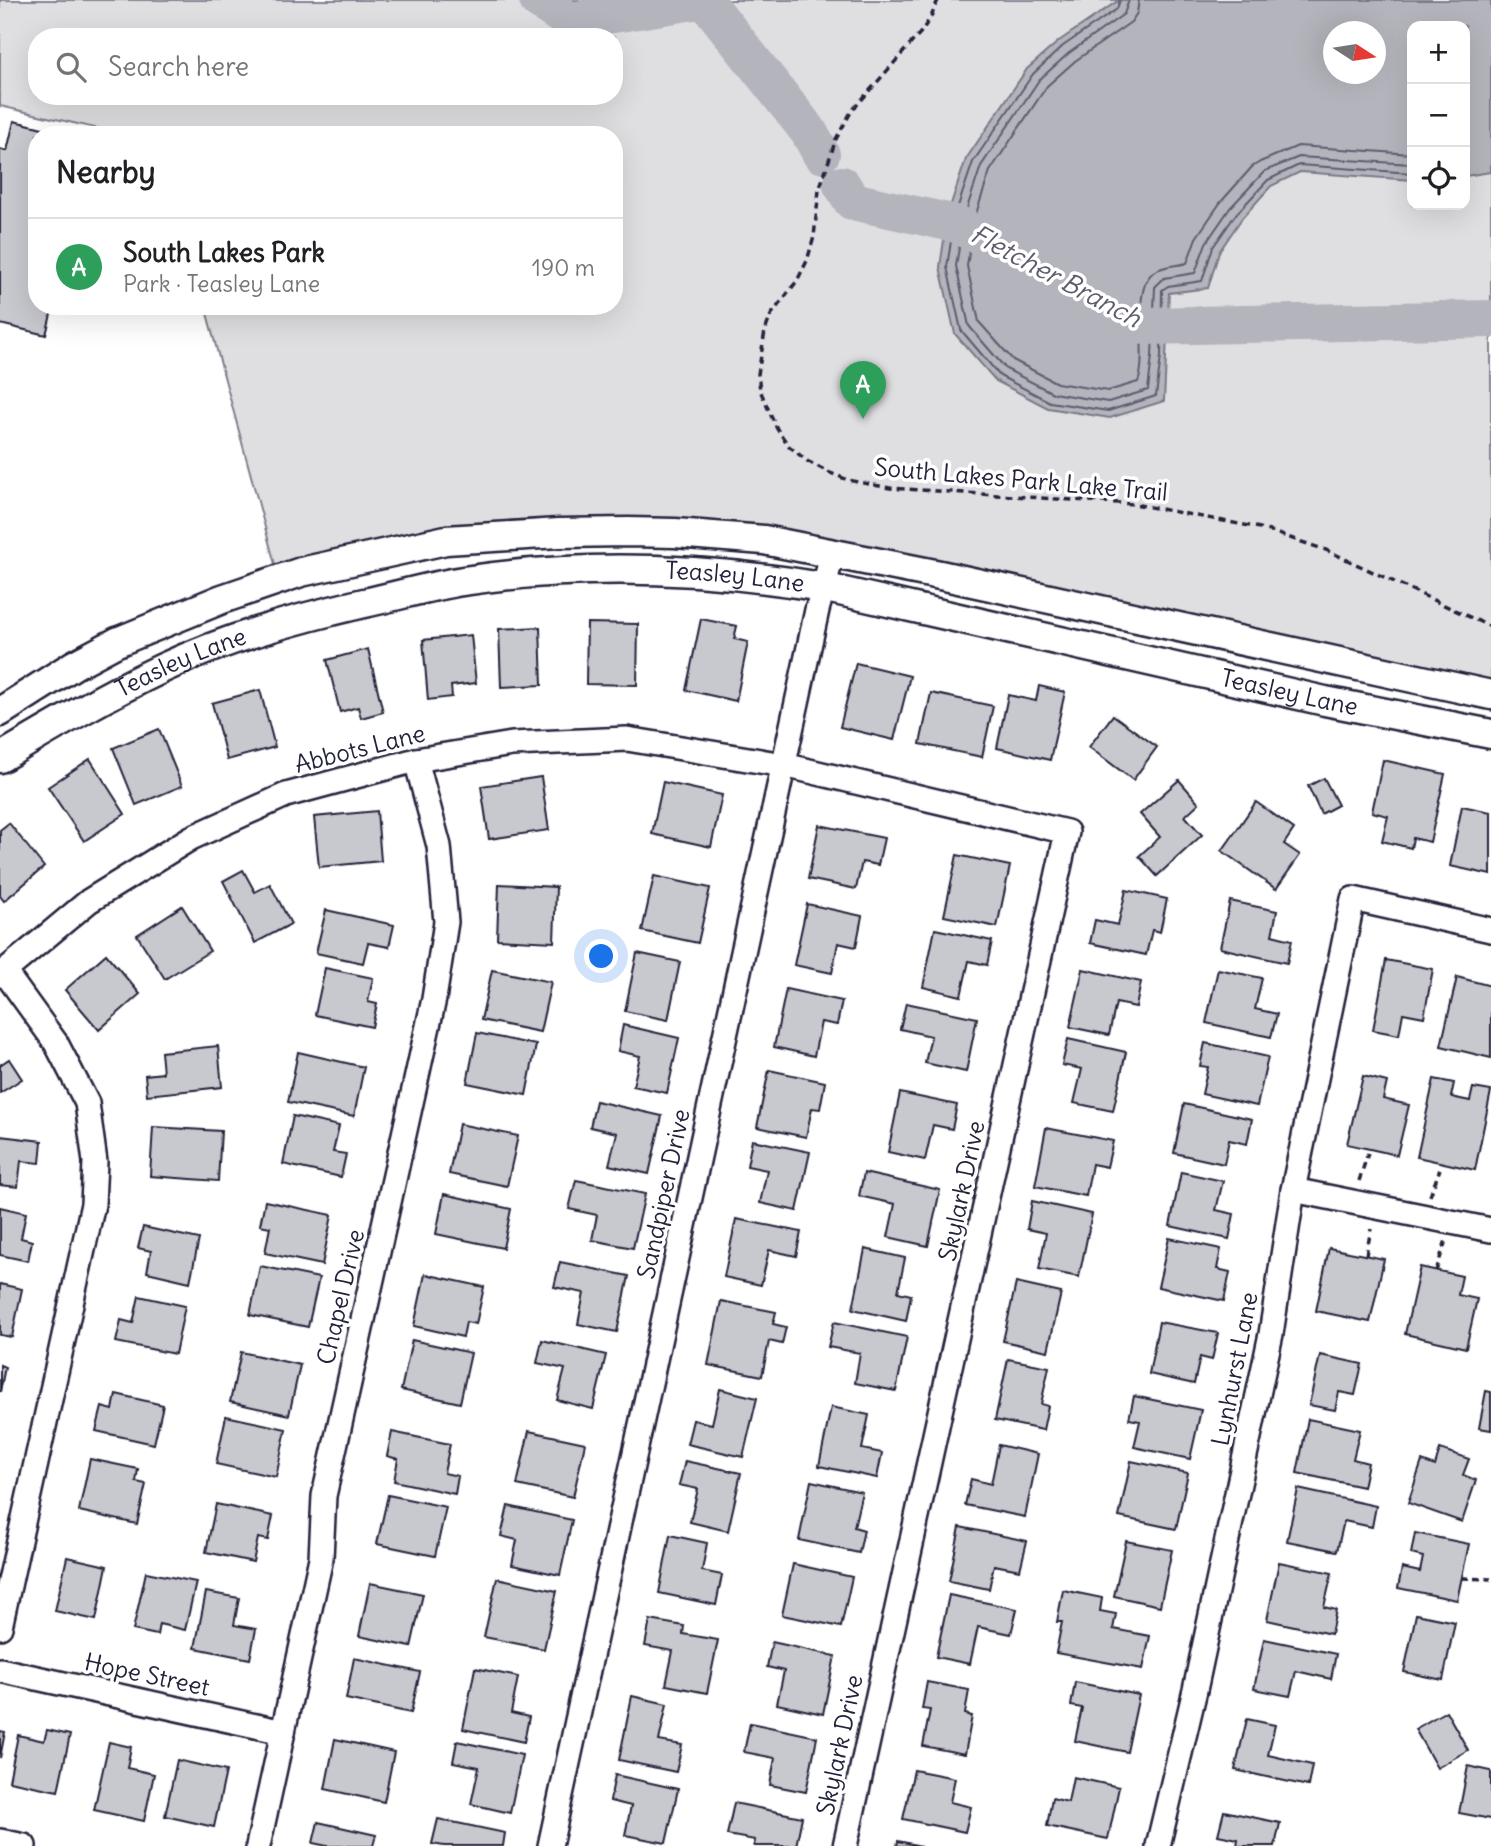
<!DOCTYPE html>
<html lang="en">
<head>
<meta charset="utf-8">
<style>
	:root { --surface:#fff; --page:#f2f2f2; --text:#202124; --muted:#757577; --line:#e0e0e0; --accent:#111827 }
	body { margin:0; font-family:Delius,sans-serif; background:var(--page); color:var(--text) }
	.controls { position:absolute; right:21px; top:21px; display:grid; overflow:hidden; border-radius:14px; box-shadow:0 7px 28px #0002 }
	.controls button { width:63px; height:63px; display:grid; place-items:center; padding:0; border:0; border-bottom:2px solid var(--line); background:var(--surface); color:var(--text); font:35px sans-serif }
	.compass { position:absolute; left:1323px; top:21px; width:63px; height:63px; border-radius:50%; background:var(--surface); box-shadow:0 7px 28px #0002; rotate:102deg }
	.you { position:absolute; left:602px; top:957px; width:24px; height:24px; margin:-18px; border:5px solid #fff; border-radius:50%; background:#1a73e8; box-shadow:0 0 0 10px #1a73e833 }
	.badge { display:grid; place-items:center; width:46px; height:46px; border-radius:50%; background:var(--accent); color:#fff; font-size:23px; font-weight:700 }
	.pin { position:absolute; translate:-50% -58px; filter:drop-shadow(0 2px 4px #0008) }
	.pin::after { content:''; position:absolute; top:37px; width:24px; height:21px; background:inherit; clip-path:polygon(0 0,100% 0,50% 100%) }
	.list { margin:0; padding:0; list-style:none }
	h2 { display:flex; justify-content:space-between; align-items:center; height:91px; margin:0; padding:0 28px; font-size:30px }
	h2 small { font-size:23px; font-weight:400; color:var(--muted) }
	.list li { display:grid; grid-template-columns:46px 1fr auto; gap:21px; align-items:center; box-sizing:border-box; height:98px; padding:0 28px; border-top:2px solid var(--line) }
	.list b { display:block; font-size:26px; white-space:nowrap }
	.list p { margin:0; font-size:23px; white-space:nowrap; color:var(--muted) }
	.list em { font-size:23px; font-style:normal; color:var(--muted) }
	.icon { flex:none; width:38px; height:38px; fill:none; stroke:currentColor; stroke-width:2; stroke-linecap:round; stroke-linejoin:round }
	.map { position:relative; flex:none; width:1491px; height:1846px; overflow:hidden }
	.search { position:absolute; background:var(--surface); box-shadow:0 7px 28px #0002; left:28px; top:28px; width:595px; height:77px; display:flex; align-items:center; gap:18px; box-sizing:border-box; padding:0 24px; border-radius:28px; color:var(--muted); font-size:26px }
	.panel { position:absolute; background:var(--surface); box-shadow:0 7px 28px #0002; left:28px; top:126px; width:595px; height:189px; border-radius:28px }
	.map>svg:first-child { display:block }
	.green { fill:#dfdfe2; stroke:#80808e; stroke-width:2; fill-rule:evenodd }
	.water { fill:#b4b4bc; stroke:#7a7a88; stroke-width:2; fill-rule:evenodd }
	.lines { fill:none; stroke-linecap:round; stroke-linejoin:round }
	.shore { stroke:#5c5c6f; stroke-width:2 }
	.river { stroke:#b4b4bc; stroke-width:38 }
	.building { fill:#c8c8cf; stroke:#22223b; stroke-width:2 }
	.minor-casing { stroke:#22223b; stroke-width:28 }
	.major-casing { stroke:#22223b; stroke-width:33 }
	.path { stroke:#22223b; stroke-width:3.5; stroke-dasharray:7 5; stroke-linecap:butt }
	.minor { stroke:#fff; stroke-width:23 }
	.major { stroke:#fff; stroke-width:28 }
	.labels { text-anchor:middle; stroke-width:7; stroke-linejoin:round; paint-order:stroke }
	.street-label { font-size:24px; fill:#22223b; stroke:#fff }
	.water-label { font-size:26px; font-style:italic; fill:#5c5c6f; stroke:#fff }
</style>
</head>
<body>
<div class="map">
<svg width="1491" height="1846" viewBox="0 0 1491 1846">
	<rect width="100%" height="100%" fill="#fff"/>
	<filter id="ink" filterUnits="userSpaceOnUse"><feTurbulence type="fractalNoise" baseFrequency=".0143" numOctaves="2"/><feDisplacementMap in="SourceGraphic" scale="14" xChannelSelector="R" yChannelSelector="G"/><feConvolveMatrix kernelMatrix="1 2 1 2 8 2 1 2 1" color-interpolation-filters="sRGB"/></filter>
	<g filter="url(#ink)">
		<path class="green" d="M0,0H1491V692L833,553L628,532L446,540L279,579L205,306H614V135H125L0,106ZM1412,26H1465V205H1412ZM1334,32H1376V74H1334ZM37,37H614V96H37Z"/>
		<path class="water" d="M1119,0H1491V172L1465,176V26H1412V180L1300,172L1271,186L1242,218L1219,252L1208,288L1169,293L1164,401L1110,418L1048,408L996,381L955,334L940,267L948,213L966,159L1027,69L1059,41ZM1334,32H1376V74H1334Z"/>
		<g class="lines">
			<g class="shore">
				<path d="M1120,0L1117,9L1063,46L1033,74L973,162L955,215L947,267L961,330L1000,376L1050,402L1108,411L1156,396L1161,356L1162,290L1168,286L1202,281L1213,247L1236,214L1268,180L1299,165L1412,173"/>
				<path d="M1129,0L1124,14L1069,53L1039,80L981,166L964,217L956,266L969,326L1006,369L1053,393L1108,402L1148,390L1152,356L1155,287L1164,278L1195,273L1206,243L1230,208L1265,171L1299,157L1412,164"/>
				<path d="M1139,0L1137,13L1131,22L1075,61L1047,86L990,171L974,220L967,266L979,322L1013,360L1057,383L1108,391L1138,382C1149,354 1129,288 1155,271C1165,265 1177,266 1187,263L1196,238L1220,203L1252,167L1260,162L1298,146L1412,154"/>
			</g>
			<g class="river">
				<path d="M538,0L570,21L700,0"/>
				<path d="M705,0L809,132L821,154"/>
				<path d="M842,185L852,201L957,224L995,245"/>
				<path d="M1119,311L1145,326L1491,319"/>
			</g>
		</g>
		<g class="building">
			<path d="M14,121L71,135H37V306H53L46,335L0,324V149L7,151Z"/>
			<path d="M701,619L737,626L734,639L748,642L736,701L686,690Z"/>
			<path d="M587,623L638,624L637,685L586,684Z"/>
			<path d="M540,627L542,685L501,687L499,629Z"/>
			<path d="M471,635L476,683L451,686L452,697L428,700L423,640Z"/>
			<path d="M368,649L383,712L361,718L358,707L340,712L327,660Z"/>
			<path d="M856,663L910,676L894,740L840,727Z"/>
			<path d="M1039,686L1065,692L1050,760L997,748L1008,695L1036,701Z"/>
			<path d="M260,690L275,747L227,760L212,703Z"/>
			<path d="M931,693L993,706L982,757L920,744Z"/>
			<path d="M1113,715L1157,747L1133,780L1089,747Z"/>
			<path d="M159,729L182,786L136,805L113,748Z"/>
			<path d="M90,759L125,814L84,841L48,787Z"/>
			<path d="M1383,760L1445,774L1430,842L1413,838L1411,848L1382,841L1388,816L1372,812Z"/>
			<path d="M541,777L549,830L489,839L481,786Z"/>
			<path d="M1324,778L1338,805L1321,814L1308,786Z"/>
			<path d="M1179,780L1199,803L1185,816L1202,835L1157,876L1139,856L1160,837L1140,814Z"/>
			<path d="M663,782L722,795L711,847L652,834Z"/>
			<path d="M1256,802L1294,829L1284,844L1300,855L1276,889L1222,851Z"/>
			<path d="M1462,806L1491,812V875L1450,866Z"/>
			<path d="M377,811L381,861L319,867L314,817Z"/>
			<path d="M9,823L44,867L4,901L0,896V830Z"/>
			<path d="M819,825L884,838L878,865L862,862L856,889L808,879Z"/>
			<path d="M957,855L1010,866L997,927L944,916Z"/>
			<path d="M243,870L255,892L270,884L291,924L255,943L223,881Z"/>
			<path d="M654,876L710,888L698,943L642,931Z"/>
			<path d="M499,884L556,887L554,942L497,939Z"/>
			<path d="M1126,890L1167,899L1160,932L1152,930L1146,955L1090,943L1095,920L1118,925Z"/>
			<path d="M1230,901L1277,911L1272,935L1292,940L1287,963L1220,948Z"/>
			<path d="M807,904L862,916L856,947L838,943L832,973L794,965Z"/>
			<path d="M182,906L210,951L165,979L137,935Z"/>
			<path d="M326,910L394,925L389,947L368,943L363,963L316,953Z"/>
			<path d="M935,929L992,941L987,965L969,961L961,996L923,987Z"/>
			<path d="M637,953L680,962L668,1020L625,1011Z"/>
			<path d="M106,954L140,994L99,1030L65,990Z"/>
			<path d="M1386,960L1433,969L1424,1017L1403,1013L1399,1035L1373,1030Z"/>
			<path d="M325,968L373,978L368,1002L377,1004L372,1027L315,1015Z"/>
			<path d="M1083,969L1141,982L1136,1007L1116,1003L1109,1035L1070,1027Z"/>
			<path d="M1218,969L1262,978L1255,1009L1277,1014L1271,1037L1206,1023Z"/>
			<path d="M492,970L551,982L540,1032L481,1020Z"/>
			<path d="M1457,977L1491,986V1058L1441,1046Z"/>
			<path d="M786,989L842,1001L837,1025L821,1022L814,1056L774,1047Z"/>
			<path d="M906,1003L977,1018L966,1072L925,1063L931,1036L900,1029Z"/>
			<path d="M623,1025L679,1038L667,1093L633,1086L640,1056L618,1051Z"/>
			<path d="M477,1033L536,1045L526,1095L467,1083Z"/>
			<path d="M1068,1039L1126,1052L1113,1111L1074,1103L1082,1069L1062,1065Z"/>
			<path d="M1205,1043L1268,1057L1257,1106L1202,1094L1208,1067L1200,1066Z"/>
			<path d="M218,1046L222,1087L147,1095L145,1075L163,1073L161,1052Z"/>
			<path d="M298,1052L364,1067L354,1116L288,1102Z"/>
			<path d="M9,1059L22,1079L0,1093V1065Z"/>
			<path d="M769,1070L825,1082L820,1109L812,1108L806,1137L757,1127Z"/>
			<path d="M1363,1076L1387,1082L1383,1099L1409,1105L1397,1155L1347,1144Z"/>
			<path d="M1434,1079L1454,1083L1451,1097L1470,1101L1473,1088L1491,1091L1475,1170L1417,1157Z"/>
			<path d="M900,1093L957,1105L952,1129L933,1125L925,1160L888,1152Z"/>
			<path d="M596,1101L662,1116L649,1174L609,1165L617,1133L590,1127Z"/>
			<path d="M1184,1104L1252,1119L1247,1144L1229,1140L1224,1164L1174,1153Z"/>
			<path d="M293,1116L339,1126L333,1152L346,1154L341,1177L283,1164Z"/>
			<path d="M459,1124L518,1136L507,1186L449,1174Z"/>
			<path d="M153,1127L221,1131L218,1181L150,1176Z"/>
			<path d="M1046,1128L1113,1141L1107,1167L1092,1164L1086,1196L1035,1186Z"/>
			<path d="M0,1136L42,1141L40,1163L21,1161L18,1187L0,1185Z"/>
			<path d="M752,1140L810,1152L797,1211L760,1203L767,1170L747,1166Z"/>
			<path d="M1181,1172L1223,1181L1216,1210L1234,1214L1229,1239L1170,1226Z"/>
			<path d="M864,1173L940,1190L928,1246L888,1237L895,1204L859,1196Z"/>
			<path d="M576,1180L645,1194L633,1248L592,1240L597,1215L569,1209Z"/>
			<path d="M444,1194L511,1209L503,1248L436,1234Z"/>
			<path d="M265,1201L332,1215L322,1265L265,1253L270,1227L260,1225Z"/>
			<path d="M1032,1201L1092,1214L1079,1277L1039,1269L1046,1233L1027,1229Z"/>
			<path d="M0,1207L26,1213L21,1238L32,1241L28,1261L0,1255Z"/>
			<path d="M736,1219L801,1232L796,1256L769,1250L761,1285L724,1277Z"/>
			<path d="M143,1227L199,1239L190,1282L147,1272L151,1251L138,1248Z"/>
			<path d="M1169,1238L1221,1249L1217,1269L1230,1272L1224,1301L1158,1287Z"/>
			<path d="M1329,1248L1384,1259L1370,1322L1316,1311Z"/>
			<path d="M865,1249L905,1258L898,1292L911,1295L906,1321L853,1309Z"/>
			<path d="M560,1262L629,1276L617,1332L578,1324L584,1293L554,1287Z"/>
			<path d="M260,1266L319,1278L308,1327L250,1315Z"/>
			<path d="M1420,1267L1462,1276L1458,1295L1477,1299L1466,1348L1405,1334Z"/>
			<path d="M425,1274L484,1287L476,1324L466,1322L463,1337L414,1326Z"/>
			<path d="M1016,1283L1061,1293L1048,1351L1003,1341Z"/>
			<path d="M0,1284L22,1289L12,1337L0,1335Z"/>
			<path d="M139,1296L185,1306L175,1354L116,1342L121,1320L133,1323Z"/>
			<path d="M721,1301L776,1312L773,1324L786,1327L782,1344L769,1341L762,1376L708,1365Z"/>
			<path d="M834,1322L907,1337L896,1391L855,1383L860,1353L828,1347Z"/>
			<path d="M1159,1322L1218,1333L1212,1360L1200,1357L1194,1384L1149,1374Z"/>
			<path d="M412,1340L471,1353L460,1403L401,1390Z"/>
			<path d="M542,1340L606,1355L593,1409L557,1400L565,1369L537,1363Z"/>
			<path d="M241,1352L300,1365L289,1415L230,1402Z"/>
			<path d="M1320,1355L1362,1364L1355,1395L1339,1392L1335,1410L1309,1405Z"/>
			<path d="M1008,1359L1049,1367L1041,1404L1048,1406L1043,1430L995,1420Z"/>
			<path d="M0,1365L5,1367L0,1392Z"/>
			<path d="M720,1389L757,1398L743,1457L687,1444L693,1420L712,1424Z"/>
			<path d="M1486,1391L1491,1392V1430L1479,1428Z"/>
			<path d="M116,1394L163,1405L154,1444L96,1431L102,1407L113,1410Z"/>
			<path d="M1134,1396L1201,1410L1190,1459L1134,1447L1140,1421L1129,1419Z"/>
			<path d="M831,1407L869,1415L862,1449L882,1453L877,1478L819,1466Z"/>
			<path d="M226,1416L286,1429L276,1477L216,1464Z"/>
			<path d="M1308,1419L1360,1430L1353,1459L1368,1463L1363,1487L1297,1473Z"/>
			<path d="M529,1431L585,1443L573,1497L517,1485Z"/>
			<path d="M392,1432L450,1444L444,1473L458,1476L455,1494L394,1481L398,1459L387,1456Z"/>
			<path d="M999,1445L1038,1454L1025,1517L965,1505L971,1479L991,1484Z"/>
			<path d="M1440,1449L1469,1459L1463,1475L1476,1480L1462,1522L1408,1503L1422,1461L1435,1466Z"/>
			<path d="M90,1459L138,1469L136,1482L146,1484L137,1524L79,1511Z"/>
			<path d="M685,1461L741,1473L728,1531L690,1522L698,1489L679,1485Z"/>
			<path d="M1131,1461L1188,1473L1176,1529L1119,1517Z"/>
			<path d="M811,1481L862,1492L854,1527L864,1530L859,1553L799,1540Z"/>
			<path d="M1298,1489L1376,1506L1372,1527L1344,1521L1337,1551L1287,1541Z"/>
			<path d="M388,1495L446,1507L435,1556L377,1544Z"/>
			<path d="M216,1504L273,1516L268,1540L258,1538L253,1562L206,1552Z"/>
			<path d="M508,1506L572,1520L560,1575L512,1565L517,1540L501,1536Z"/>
			<path d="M960,1527L1027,1541L1020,1570L994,1565L989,1589L949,1581Z"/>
			<path d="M1415,1533L1469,1544L1457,1600L1398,1588L1402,1568L1420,1572L1423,1557L1411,1554Z"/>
			<path d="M670,1535L707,1543L702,1571L722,1575L716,1605L659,1593Z"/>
			<path d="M1126,1541L1172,1550L1160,1606L1114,1596Z"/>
			<path d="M67,1557L107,1566L96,1620L55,1611Z"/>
			<path d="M1279,1562L1332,1573L1324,1607L1336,1610L1331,1634L1267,1620Z"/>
			<path d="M793,1564L852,1577L841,1627L782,1615Z"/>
			<path d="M146,1572L196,1582L185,1630L159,1624L157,1635L133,1630Z"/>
			<path d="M497,1578L557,1591L544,1649L484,1637Z"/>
			<path d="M370,1583L423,1594L411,1647L359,1636Z"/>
			<path d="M1063,1590L1102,1598L1100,1611L1116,1614L1113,1629L1150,1636L1143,1669L1056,1653L1062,1622H1057Z"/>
			<path d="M206,1592L239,1598L234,1625L256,1629L250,1659L195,1648Z"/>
			<path d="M949,1595L1017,1609L1011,1634L978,1627L970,1664L936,1657Z"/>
			<path d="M1416,1614L1455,1622L1443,1680L1404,1672Z"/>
			<path d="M650,1620L684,1626L683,1634L718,1640L707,1693L666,1685L673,1651L645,1646Z"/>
			<path d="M1264,1639L1336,1654L1331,1679L1296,1671L1290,1696L1254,1689Z"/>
			<path d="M772,1642L835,1656L823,1714L777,1704L784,1671L767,1667Z"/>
			<path d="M354,1658L420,1672L411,1713L346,1699Z"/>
			<path d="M475,1668L518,1677L511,1713L529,1717L524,1742L463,1729Z"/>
			<path d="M927,1682L969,1690L965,1714L972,1716L965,1754L923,1746L930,1710L922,1709Z"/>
			<path d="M1075,1682L1139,1695L1127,1752L1075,1741L1082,1708L1071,1706Z"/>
			<path d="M632,1696L667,1704L659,1741L682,1745L676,1772L619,1760Z"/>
			<path d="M1446,1711L1468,1750L1437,1768L1415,1729Z"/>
			<path d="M1247,1719L1275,1725L1268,1755L1312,1765L1308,1786L1235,1770Z"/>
			<path d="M750,1723L817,1737L806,1792L770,1785L775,1758L744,1752Z"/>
			<path d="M47,1730L70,1735L58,1791L9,1781L18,1735L44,1741Z"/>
			<path d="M0,1731L5,1732L0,1758Z"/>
			<path d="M335,1739L394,1752L384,1802L325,1789Z"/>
			<path d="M457,1741L522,1755L510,1813L471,1804L479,1767L453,1762Z"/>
			<path d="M109,1742L131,1747L127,1768L154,1774L144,1821L94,1810Z"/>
			<path d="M177,1760L226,1771L214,1827L165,1816Z"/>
			<path d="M1468,1766L1491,1771V1819L1459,1813Z"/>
			<path d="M914,1770L955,1778L950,1802L971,1807L965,1832L903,1819Z"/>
			<path d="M615,1775L678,1789L666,1843L625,1835L631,1806L610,1801Z"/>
			<path d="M1073,1777L1119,1787L1108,1839L1047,1826L1052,1798L1068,1802Z"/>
			<path d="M734,1803L802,1817L796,1846H754L755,1840L727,1835Z"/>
			<path d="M1224,1811L1280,1823L1275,1846H1237L1238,1839L1218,1835Z"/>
			<path d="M438,1819L505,1833L503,1846H444L432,1844Z"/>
			<path d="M318,1822L376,1835L373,1846H327L313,1843Z"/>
			<path d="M898,1841L921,1846H897Z"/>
		</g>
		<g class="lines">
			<g class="minor-casing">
				<g id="minor">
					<path d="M0,975L89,901L191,838L286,795L416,760L512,744L627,739L784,765L1067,832L845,1846"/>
					<path d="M1293,1190L1491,1230"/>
					<path d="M0,1627L93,1204L95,1162L87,1103L56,1043L4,971"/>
					<path d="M0,1670L283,1732"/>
					<path d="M0,1841L24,1846"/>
					<path d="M258,1846L321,1558L324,1496L434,999L446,922L439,846L416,760"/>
					<path d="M550,1846L817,610L833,553"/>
					<path d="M1158,1846L1195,1690L1271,1334L1293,1190L1353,899L1491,930"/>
				</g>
			</g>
			<g class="major-casing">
				<g id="major">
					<path d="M0,712L74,665L117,642L222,599L301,572L446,540L559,533L628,532L675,533L764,540L940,575L1491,695"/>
					<path id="s1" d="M0,758C54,726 106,695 163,668C227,638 295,619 364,603C397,596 430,586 463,581C582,563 703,567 822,587L1325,701L1491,734"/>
				</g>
			</g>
			<g class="path">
				<path d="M938,0L931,17L921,32L851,112L836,139L819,190L814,237L807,261L797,281L771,315L765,331L758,374L760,390L777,429L789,446L807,461L828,472L848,480L890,488L1134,504L1260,528L1326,550L1491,627"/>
				<path d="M1359,1181L1368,1153"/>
				<path d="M1430,1196L1440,1169"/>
				<path d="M1366,1255L1371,1229"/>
				<path d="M1436,1271L1446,1240"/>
				<path d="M1462,1578L1491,1579"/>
			</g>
			<use href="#minor" class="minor"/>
			<use href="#major" class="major"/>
		</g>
	</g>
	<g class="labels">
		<g class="street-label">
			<text transform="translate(1021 480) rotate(5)" y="8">South Lakes Park Lake Trail</text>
			<text dy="8" stroke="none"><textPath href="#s1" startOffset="772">Teasley Lane</textPath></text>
			<text dy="8" stroke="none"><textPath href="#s1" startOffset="205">Teasley Lane</textPath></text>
			<text dy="8" stroke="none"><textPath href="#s1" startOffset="1339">Teasley Lane</textPath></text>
			<text transform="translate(360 749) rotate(-14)" y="8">Abbots Lane</text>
			<text transform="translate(962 1191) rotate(-78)" y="8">Skylark Drive</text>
			<text transform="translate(664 1194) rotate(-78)" y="8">Sandpiper Drive</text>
			<text transform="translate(341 1297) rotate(-77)" y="8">Chapel Drive</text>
			<text transform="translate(1235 1369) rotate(-79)" y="8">Lynhurst Lane</text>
			<text transform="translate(147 1675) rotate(12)" y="8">Hope Street</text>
			<text transform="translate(840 1745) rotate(-78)" y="8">Skylark Drive</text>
		</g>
		<g class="water-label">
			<text transform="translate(1056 276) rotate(28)" y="9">Fletcher Branch</text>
		</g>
	</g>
</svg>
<div class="controls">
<button>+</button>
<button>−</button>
<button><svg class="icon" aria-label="locate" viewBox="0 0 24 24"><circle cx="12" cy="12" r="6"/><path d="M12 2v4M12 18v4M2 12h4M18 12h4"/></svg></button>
</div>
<svg class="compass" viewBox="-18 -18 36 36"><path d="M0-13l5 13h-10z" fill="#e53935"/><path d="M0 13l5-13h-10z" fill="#757577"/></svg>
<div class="you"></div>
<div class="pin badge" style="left:863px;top:419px;background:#2e9e5b">A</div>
<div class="search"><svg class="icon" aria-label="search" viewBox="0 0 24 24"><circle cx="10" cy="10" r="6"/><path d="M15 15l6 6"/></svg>Search here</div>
<section class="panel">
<h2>Nearby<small></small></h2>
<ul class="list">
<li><span class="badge" style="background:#2e9e5b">A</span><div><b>South Lakes Park</b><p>Park · Teasley Lane</p></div><em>190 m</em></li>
</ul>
</section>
</div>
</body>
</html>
